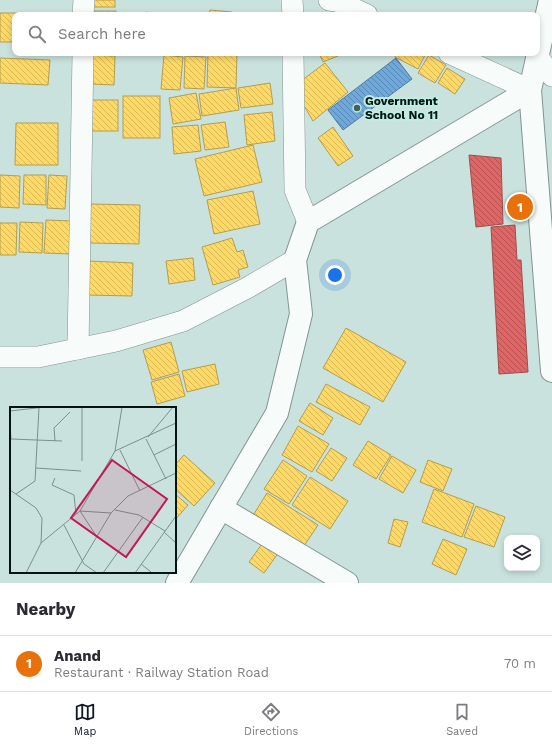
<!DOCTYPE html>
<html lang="en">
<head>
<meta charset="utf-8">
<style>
	:root { --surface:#fff; --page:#f2f2f3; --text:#2b2b33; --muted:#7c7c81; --line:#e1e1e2; --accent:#111827 }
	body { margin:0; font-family:"Work Sans",sans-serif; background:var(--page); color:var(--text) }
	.controls { position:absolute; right:12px; bottom:12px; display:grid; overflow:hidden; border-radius:8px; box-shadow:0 2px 6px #0003 }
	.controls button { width:36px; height:36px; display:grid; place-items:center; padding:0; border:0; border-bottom:1px solid var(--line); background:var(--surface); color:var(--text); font:20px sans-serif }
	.you { position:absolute; left:335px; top:275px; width:14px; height:14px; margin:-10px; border:3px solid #fff; border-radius:50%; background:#1a73e8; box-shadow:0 0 0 6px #1a73e833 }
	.badge { display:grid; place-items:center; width:26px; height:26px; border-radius:50%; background:var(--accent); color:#fff; font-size:13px; font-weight:700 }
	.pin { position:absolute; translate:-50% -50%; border:2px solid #fff; box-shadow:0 1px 4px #0006 }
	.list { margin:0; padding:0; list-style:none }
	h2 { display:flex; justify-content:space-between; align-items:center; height:52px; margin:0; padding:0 16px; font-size:17px }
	h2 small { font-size:13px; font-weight:400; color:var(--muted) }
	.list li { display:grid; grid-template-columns:26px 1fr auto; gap:12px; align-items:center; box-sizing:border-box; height:56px; padding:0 16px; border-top:1px solid var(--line) }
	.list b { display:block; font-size:15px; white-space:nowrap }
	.list p { margin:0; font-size:13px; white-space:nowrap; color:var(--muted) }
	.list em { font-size:13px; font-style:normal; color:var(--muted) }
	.icon { flex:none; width:22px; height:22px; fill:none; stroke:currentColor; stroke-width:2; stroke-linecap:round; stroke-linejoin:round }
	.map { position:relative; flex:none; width:552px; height:583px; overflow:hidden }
	.search { position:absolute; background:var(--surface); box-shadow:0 2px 6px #0003; left:12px; right:12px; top:12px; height:44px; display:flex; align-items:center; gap:10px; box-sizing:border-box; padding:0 14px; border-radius:8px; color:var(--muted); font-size:15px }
	.sheet { height:108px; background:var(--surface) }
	nav { display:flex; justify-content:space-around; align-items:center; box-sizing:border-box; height:56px; border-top:1px solid var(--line); background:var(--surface); font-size:11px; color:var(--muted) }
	nav a { display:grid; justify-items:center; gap:2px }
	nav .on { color:var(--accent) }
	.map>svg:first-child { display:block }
	.homes { fill:url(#homes-back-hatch); stroke:#b49e4d }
	.shops { fill:url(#shops-back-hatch); stroke:#9e4e4d }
	.schools { fill:url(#schools-back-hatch); stroke:#4f7c9f }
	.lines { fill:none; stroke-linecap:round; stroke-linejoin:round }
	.street-casing { stroke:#829591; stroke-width:22 }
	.secondary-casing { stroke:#829591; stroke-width:24 }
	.street { stroke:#f7fbfa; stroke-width:21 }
	.secondary { stroke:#f7fbfa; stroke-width:22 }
	.poi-dot { fill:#495d59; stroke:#bfede3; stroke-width:1.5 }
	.labels { text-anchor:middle; stroke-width:4; stroke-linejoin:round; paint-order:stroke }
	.poi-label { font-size:12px; font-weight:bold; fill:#041512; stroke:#bfede3; text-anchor:start }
	.inset-road { fill:none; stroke:#7b908c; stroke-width:1 }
	.view { fill:#c2185b; fill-opacity:0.15; stroke:#c2185b; stroke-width:2 }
	.inset-edge { fill:none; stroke:#041512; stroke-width:2 }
</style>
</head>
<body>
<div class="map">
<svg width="552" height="583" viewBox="0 0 552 583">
	<defs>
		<pattern id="homes-back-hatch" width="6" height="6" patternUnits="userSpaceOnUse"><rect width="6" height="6" fill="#ffd966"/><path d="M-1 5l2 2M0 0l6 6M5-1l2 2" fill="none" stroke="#d9b957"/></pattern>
		<pattern id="shops-back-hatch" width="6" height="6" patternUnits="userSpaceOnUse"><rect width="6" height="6" fill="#e06666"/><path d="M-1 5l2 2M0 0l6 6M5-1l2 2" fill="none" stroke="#b35353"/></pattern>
		<pattern id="schools-back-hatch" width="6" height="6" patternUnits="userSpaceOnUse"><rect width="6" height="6" fill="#6fa8dc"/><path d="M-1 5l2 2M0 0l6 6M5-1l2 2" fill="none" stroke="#5988b1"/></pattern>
	</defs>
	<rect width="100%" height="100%" fill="#cae2dd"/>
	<g class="homes">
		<rect x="91" y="0" width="24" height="7"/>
		<path d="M210,10L232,12V15H209Z"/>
		<rect x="93" y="11" width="23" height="4"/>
		<path d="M146,12L159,15H145Z"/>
		<path d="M0,13H52V15H15V42H0Z"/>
		<path d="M208,53H237L236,88L207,87Z"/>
		<path d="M319,53H345L323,62Z"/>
		<path d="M397,53H426L418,69L395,57Z"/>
		<path d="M92,55L115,56L114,85L91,84Z"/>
		<path d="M164,55L183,57L180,90L161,89Z"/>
		<path d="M429,55L446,65L435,83L418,73Z"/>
		<path d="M185,56L206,57L204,89L184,88Z"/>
		<path d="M0,58L50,60L48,85L0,83Z"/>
		<path d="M325,63L348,92L313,121L293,87Z"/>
		<path d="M447,68L465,79L455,94L438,83Z"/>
		<path d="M270,83L273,104L241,108L238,88Z"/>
		<path d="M236,88L239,110L202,116L199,94Z"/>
		<path d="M196,93L201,119L173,124L169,98Z"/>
		<rect x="123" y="96" width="37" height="42"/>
		<rect x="85" y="100" width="33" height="31"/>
		<path d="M272,112L275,141L247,145L244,115Z"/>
		<path d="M225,122L229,147L205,150L201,125Z"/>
		<path d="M16,123H58V165H15Z"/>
		<path d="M198,125L201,151L174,154L172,127Z"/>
		<path d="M333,127L353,156L338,166L318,138Z"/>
		<path d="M253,145L262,182L204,196L195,159Z"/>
		<path d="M0,175L20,176L19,208L0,207Z"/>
		<path d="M24,175H46V205L23,204Z"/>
		<path d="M49,175L67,176L65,209L47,208Z"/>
		<path d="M253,191L260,224L214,234L207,200Z"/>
		<path d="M90,204L140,205L139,244L90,243Z"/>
		<path d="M46,220L72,221L71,254L44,253Z"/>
		<path d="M20,222L43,223L42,253L19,252Z"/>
		<path d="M0,223H17L16,255H0Z"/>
		<path d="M232,238L237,252L243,250L248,267L238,270L240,277L213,285L202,247Z"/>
		<path d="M193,258L195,280L169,284L166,261Z"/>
		<path d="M89,261L133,263L132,296L87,295Z"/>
		<path d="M346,328L406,362L383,402L323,368Z"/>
		<path d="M171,342L179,372L152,380L143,350Z"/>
		<path d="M215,364L219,384L187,392L182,371Z"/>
		<path d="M179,374L185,396L157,404L151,382Z"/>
		<path d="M326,384L370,407L360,425L316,402Z"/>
		<path d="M310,403L333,418L323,435L299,421Z"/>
		<path d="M298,426L329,444L312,472L282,455Z"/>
		<path d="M368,441L391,455L376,479L353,465Z"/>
		<path d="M331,448L347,458L332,481L316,471Z"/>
		<path d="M184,455L215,483L194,506L175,489V465Z"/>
		<path d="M392,456L416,470L403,493L379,479Z"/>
		<path d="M283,460L307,476L289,504L264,489Z"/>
		<path d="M428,460L452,469L443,491L420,482Z"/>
		<path d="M310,477L348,501L330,529L292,505Z"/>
		<path d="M434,489L474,504L462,537L422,522Z"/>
		<path d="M267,493L318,525L302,549L252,517Z"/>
		<path d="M175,494L188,505L175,520Z"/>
		<path d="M476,506L505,517L494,547L464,537Z"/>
		<path d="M394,519L408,522L400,547L388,543Z"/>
		<path d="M443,539L467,549L456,575L432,564Z"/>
		<path d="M264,541L279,552L264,573L249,562Z"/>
	</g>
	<g class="shops">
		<path d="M469,155L501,158L503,224L476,227Z"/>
		<path d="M515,225L517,260H521L528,372L499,374L491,227Z"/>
	</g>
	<path class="schools" d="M396,58L412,79L343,130L328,110Z"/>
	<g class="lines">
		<g class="street-casing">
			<g id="street">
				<path d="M292,0L293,15"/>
				<path d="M329,0L337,1L367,15"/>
				<path d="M83,15L84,0"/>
				<path d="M293,53L295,190L308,222"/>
				<path d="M449,53L530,90"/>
				<path d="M537,56L552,76"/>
				<path d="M78,349L83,53"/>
				<path d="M0,357H38L116,341L183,321L247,288L295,260"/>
			</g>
		</g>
		<g class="secondary-casing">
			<g id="secondary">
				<path d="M550,0L530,90L552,371"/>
				<path d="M221,508L347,583"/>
				<path d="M177,583L277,413L301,314L295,260L308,222L530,90"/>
			</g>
		</g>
		<use href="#street" class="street"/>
		<use href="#secondary" class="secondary"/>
	</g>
	<circle class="poi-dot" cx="357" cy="108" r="4"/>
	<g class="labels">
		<g class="poi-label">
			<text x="365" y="105">Government<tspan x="365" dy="14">School No 11</tspan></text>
		</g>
	</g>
	<g transform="translate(10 407)">
		<rect width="166" height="166" fill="#cae2dd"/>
		<path class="inset-road" d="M72,0V54M0,4L35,0M0,18L1,32L52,34M138,30L163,0M136,32L156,72M45,34L44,21L60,5M110,43L130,84M105,44L166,16M144,48L166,37M26,61L71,64M45,71L42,78L64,88L66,107M0,83L26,101L32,111L31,136M6,87L25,74L29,1M105,103L129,108L155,124M70,104L101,106L118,89L166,66M70,104L87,130M54,118L74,157L87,166M154,125L166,136M131,157L141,165M16,166L31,136L70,104L105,44L112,0M65,166L101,106M93,166L133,110M125,166L166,109"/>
		<path class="view" d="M102,53L157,92L116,150L61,111Z"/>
		<rect width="166" height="166" class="inset-edge"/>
	</g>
</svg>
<div class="controls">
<button><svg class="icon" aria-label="layers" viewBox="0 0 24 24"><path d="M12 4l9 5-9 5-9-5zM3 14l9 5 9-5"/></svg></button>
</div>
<div class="you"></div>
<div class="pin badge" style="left:520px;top:207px;background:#e8710a">1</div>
<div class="search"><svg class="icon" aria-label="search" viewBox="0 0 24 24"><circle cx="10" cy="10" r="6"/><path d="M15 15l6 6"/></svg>Search here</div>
</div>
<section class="sheet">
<h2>Nearby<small></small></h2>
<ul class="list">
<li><span class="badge" style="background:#e8710a">1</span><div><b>Anand</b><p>Restaurant · Railway Station Road</p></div><em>70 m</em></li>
</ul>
</section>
<nav>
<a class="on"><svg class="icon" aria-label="map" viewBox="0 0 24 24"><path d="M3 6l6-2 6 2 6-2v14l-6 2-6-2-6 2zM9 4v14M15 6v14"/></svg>Map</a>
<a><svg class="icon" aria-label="directions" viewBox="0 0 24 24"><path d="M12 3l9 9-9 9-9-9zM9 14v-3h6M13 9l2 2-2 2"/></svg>Directions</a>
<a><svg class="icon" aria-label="saved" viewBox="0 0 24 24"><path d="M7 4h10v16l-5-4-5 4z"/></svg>Saved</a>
</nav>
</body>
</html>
